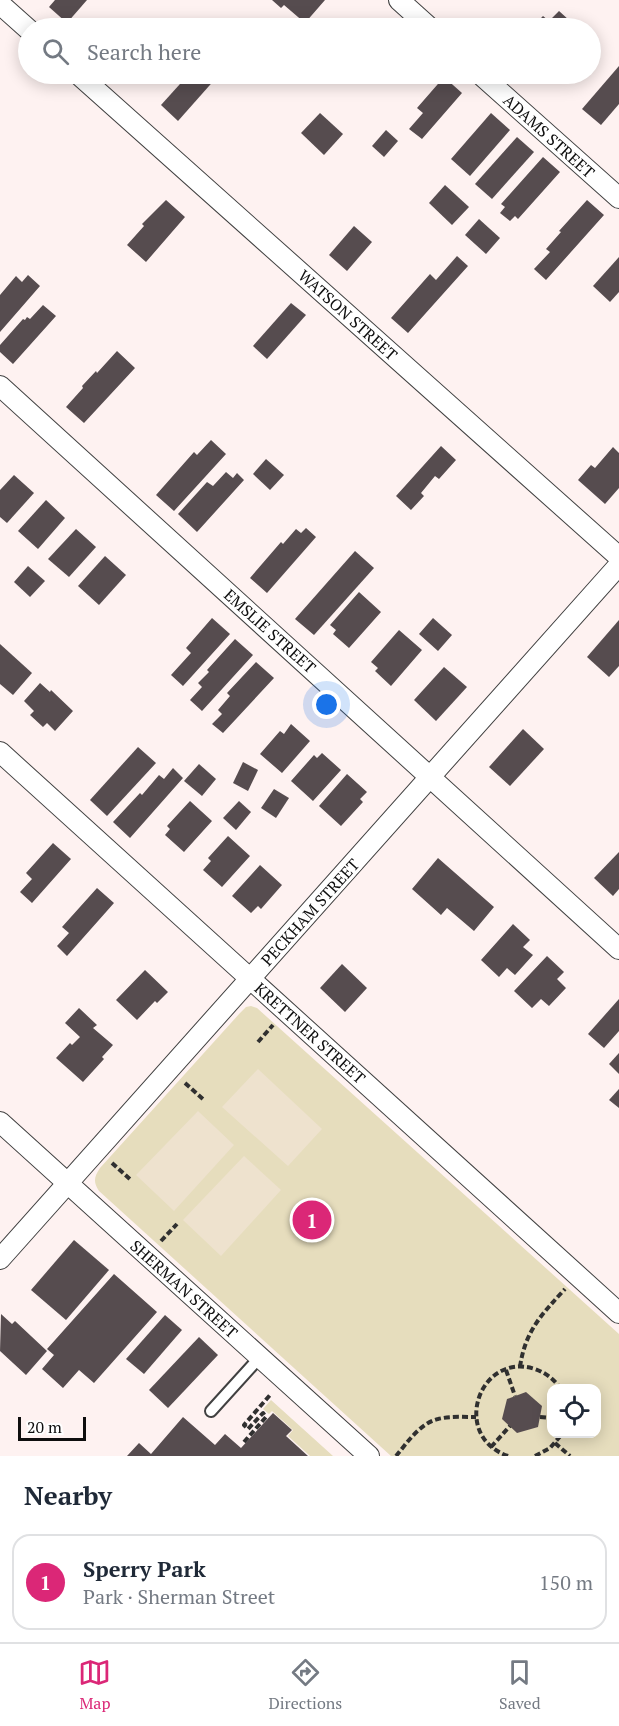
<!DOCTYPE html>
<html lang="en">
<head>
<meta charset="utf-8">
<style>
	:root { --surface:#fff; --page:#f6f6f7; --text:#1f2937; --muted:#747a83; --line:#e0e1e3; --accent:#db2777 }
	body { margin:0; font-family:"PT Serif",serif; background:var(--page); color:var(--text) }
	.controls { position:absolute; right:18px; bottom:18px; display:grid; overflow:hidden; border-radius:12px; box-shadow:0 3px 15px #0003 }
	.controls button { width:54px; height:54px; display:grid; place-items:center; padding:0; border:0; border-bottom:2px solid var(--line); background:var(--surface); color:var(--text); font:30px sans-serif }
	.scale { position:absolute; left:18px; bottom:15px; width:68px; box-sizing:border-box; padding-left:6px; border:3px solid #0e0e0e; border-top:0; font-size:16px; line-height:21px; white-space:nowrap; color:#0e0e0e; -webkit-text-stroke:4px #fff; paint-order:stroke }
	.you { position:absolute; left:327px; top:705px; width:21px; height:21px; margin:-15px; border:4px solid #fff; border-radius:50%; background:#1a73e8; box-shadow:0 0 0 9px #1a73e833 }
	.badge { display:grid; place-items:center; width:39px; height:39px; border-radius:50%; background:var(--accent); color:#fff; font-size:20px; font-weight:700 }
	.pin { position:absolute; translate:-50% -50%; border:3px solid #fff; box-shadow:0 2px 6px #0006 }
	.list { margin:0; padding:0; list-style:none }
	h2 { display:flex; justify-content:space-between; align-items:center; height:78px; margin:0; padding:0 24px; font-size:26px }
	h2 small { font-size:20px; font-weight:400; color:var(--muted) }
	.list li { display:grid; grid-template-columns:39px 1fr auto; gap:18px; align-items:center; box-sizing:border-box; height:96px; margin:0 12px 12px; padding:0 12px; border:2px solid var(--line); border-radius:18px }
	.list b { display:block; font-size:22px; white-space:nowrap }
	.list p { margin:0; font-size:20px; white-space:nowrap; color:var(--muted) }
	.list em { font-size:20px; font-style:normal; color:var(--muted) }
	.icon { flex:none; width:33px; height:33px; fill:none; stroke:currentColor; stroke-width:2; stroke-linecap:round; stroke-linejoin:round }
	.map { position:relative; flex:none; width:619px; height:1456px; overflow:hidden }
	.search { position:absolute; background:var(--surface); box-shadow:0 3px 15px #0003; left:18px; right:18px; top:18px; height:66px; display:flex; align-items:center; gap:15px; box-sizing:border-box; padding:0 21px; border-radius:33px; color:var(--muted); font-size:22px }
	.sheet { height:186px; background:var(--surface) }
	nav { display:flex; justify-content:space-around; align-items:center; box-sizing:border-box; height:84px; border-top:2px solid var(--line); background:var(--surface); font-size:16px; color:var(--muted) }
	nav a { display:grid; justify-items:center; gap:3px }
	nav .on { color:var(--accent) }
	.map>svg:first-child { display:block }
	.green { fill:#e6ddbd; fill-rule:evenodd }
	.pitch { fill:#eee2ce }
	.building { fill:#564c4f }
	.lines { fill:none; stroke-linecap:round; stroke-linejoin:round }
	.lane-casing { stroke:#414141; stroke-width:14 }
	.street-casing { stroke:#414141; stroke-width:22 }
	.path { stroke:#303030; stroke-width:4; stroke-dasharray:6 3; stroke-linecap:butt }
	.lane { stroke:#fff; stroke-width:10 }
	.street { stroke:#fff; stroke-width:20 }
	.labels { text-anchor:middle; stroke-width:6; stroke-linejoin:round; paint-order:stroke }
	.street-label { font-size:16px; fill:#0e0e0e; stroke:#fff }
</style>
</head>
<body>
<div class="map">
<svg width="619" height="1456" viewBox="0 0 619 1456">
	<rect width="100%" height="100%" fill="#fef2f1"/>
	<g class="green">
		<path d="M251,1006L257,1008L619,1334V1456H391L99,1191C93,1182 94,1177 100,1168L240,1013L246,1007ZM552,1388H596V1434H552Z"/>
		<path d="M271,1400L333,1456H310L288,1436L293,1430L272,1411L269,1414L263,1409Z"/>
	</g>
	<g class="pitch">
		<path d="M258,1069L322,1129L288,1166L222,1107Z"/>
		<path d="M198,1111L234,1145L174,1211L136,1175Z"/>
		<path d="M244,1156L281,1190L221,1256L183,1220Z"/>
	</g>
	<g class="building">
		<path d="M55,0H87L67,23L49,7Z"/>
		<path d="M272,0H325L305,23L284,5L281,8Z"/>
		<path d="M559,11L569,20L562,28H531L543,16L549,21Z"/>
		<path d="M619,66V104L601,125L582,109Z"/>
		<path d="M189,74H212L217,77L178,121L161,105Z"/>
		<path d="M444,77L462,93L422,139L409,129L423,113L417,108Z"/>
		<path d="M320,113L343,134L324,155L301,133Z"/>
		<path d="M491,113L510,130L470,176L451,159Z"/>
		<path d="M386,130L398,141L384,157L372,146Z"/>
		<path d="M517,137L534,152L492,199L475,184Z"/>
		<path d="M543,157L560,172L518,219L515,216L510,221L500,213L505,207L501,204Z"/>
		<path d="M445,185L469,207L452,225L429,203Z"/>
		<path d="M166,200L185,217L146,262L127,245L144,226L142,224Z"/>
		<path d="M587,200L604,215L546,280L534,269L550,252L546,249L561,232L559,231Z"/>
		<path d="M479,219L500,238L486,254L465,235Z"/>
		<path d="M354,226L372,242L347,271L329,255Z"/>
		<path d="M457,256L468,266L408,333L391,318L430,274L436,280Z"/>
		<path d="M619,257V292L610,302L593,286Z"/>
		<path d="M28,275L40,286L0,332V295L16,276L22,282Z"/>
		<path d="M291,303L306,315L267,359L253,346Z"/>
		<path d="M43,305L56,316L13,364L0,352V345L23,319L25,320L27,317L30,319Z"/>
		<path d="M117,351L135,368L84,423L66,407L83,388L82,386L96,371L97,373Z"/>
		<path d="M211,440L226,454L174,511L156,495L194,452L197,455Z"/>
		<path d="M441,446L456,460L439,479L435,476L421,493L424,496L411,510L396,496Z"/>
		<path d="M613,447L619,453V488L605,504L578,480L591,465L595,468Z"/>
		<path d="M266,459L284,475L270,490L253,474Z"/>
		<path d="M226,472L233,478L237,473L244,480L197,532L178,514L207,482L213,486Z"/>
		<path d="M14,475L34,493L7,523L0,517V490Z"/>
		<path d="M46,500L65,518L38,549L18,531Z"/>
		<path d="M306,528L316,537L267,593L250,578L281,542L283,544L296,529L301,533Z"/>
		<path d="M76,529L96,547L69,577L48,559Z"/>
		<path d="M355,551L374,568L314,635L295,619Z"/>
		<path d="M105,556L126,575L99,605L78,586Z"/>
		<path d="M28,566L45,581L30,597L14,582Z"/>
		<path d="M359,592L381,612L349,648L333,634L336,630L330,625Z"/>
		<path d="M212,618L230,634L183,686L171,675L191,653L186,648Z"/>
		<path d="M433,618L452,635L438,651L419,634Z"/>
		<path d="M619,620V666L609,677L587,657Z"/>
		<path d="M399,630L422,650L391,686L375,671L378,668L371,662Z"/>
		<path d="M235,639L253,655L202,711L190,700L202,687L198,683L209,672L207,670Z"/>
		<path d="M0,644L32,673L13,695L0,684Z"/>
		<path d="M256,662L274,678L223,733L212,724L222,714L218,710L230,696L227,693Z"/>
		<path d="M444,667L467,687L436,721L414,700Z"/>
		<path d="M40,683L50,692L51,690L73,711L55,731L47,723L43,727L30,715L34,711L24,701Z"/>
		<path d="M291,724L310,741L282,773L260,754L280,731L284,734Z"/>
		<path d="M523,729L544,749L510,786L489,767Z"/>
		<path d="M138,747L156,763L107,816L90,800Z"/>
		<path d="M322,753L341,770L313,801L291,781L314,755L317,758Z"/>
		<path d="M243,762L258,770L248,791L233,783Z"/>
		<path d="M199,764L216,779L202,796L184,781Z"/>
		<path d="M173,768L183,778L130,838L113,822L140,793L142,795L159,775L164,779Z"/>
		<path d="M347,774L367,792L360,799L363,802L341,826L319,806Z"/>
		<path d="M274,789L289,798L276,818L261,808Z"/>
		<path d="M190,801L212,821L184,852L165,835L170,829L167,826Z"/>
		<path d="M239,801L251,812L236,830L223,818Z"/>
		<path d="M228,836L250,856L222,887L203,870L211,861L208,858Z"/>
		<path d="M53,843L71,859L32,903L20,892L32,879L26,873Z"/>
		<path d="M619,852V889L613,896L594,878Z"/>
		<path d="M438,858L494,907L474,931L447,908L441,915L412,889Z"/>
		<path d="M260,865L282,885L261,909L258,906L251,913L232,896Z"/>
		<path d="M97,888L114,903L67,956L57,946L69,933L62,927Z"/>
		<path d="M513,924L530,940L523,947L533,955L515,975L507,968L499,977L481,960Z"/>
		<path d="M547,956L564,972L557,979L566,988L549,1006L541,999L532,1008L514,991Z"/>
		<path d="M342,964L367,988L345,1012L320,988Z"/>
		<path d="M145,970L168,992L157,1003L155,1001L137,1020L116,1000Z"/>
		<path d="M619,999V1031L604,1048L588,1034Z"/>
		<path d="M79,1008L97,1025L93,1028L113,1045L102,1057L104,1059L83,1082L56,1058L70,1043L72,1045L80,1037L65,1023Z"/>
		<path d="M619,1053V1074L609,1064Z"/>
		<path d="M619,1089V1108L609,1100Z"/>
		<path d="M74,1240L109,1270L66,1320L31,1290Z"/>
		<path d="M114,1274L157,1312L94,1383L79,1370L63,1388L42,1369L54,1355L47,1349Z"/>
		<path d="M1,1314L12,1324L15,1321L47,1351L26,1375L0,1351Z"/>
		<path d="M165,1315L182,1330L144,1374L126,1359Z"/>
		<path d="M199,1337L218,1355L168,1408L149,1390Z"/>
		<path d="M526,1392L542,1406L538,1427L517,1433L502,1419L507,1399Z"/>
		<path d="M273,1413L292,1430L286,1436L308,1456H127L139,1443L151,1454L183,1417L215,1445L225,1434L241,1448Z"/>
	</g>
	<g class="lines">
		<g class="lane-casing">
			<path id="lane" d="M211,1411L260,1357"/>
		</g>
		<g class="street-casing">
			<g id="street">
				<path d="M399,0L430,28"/>
				<path d="M0,4L28,29"/>
				<path d="M78,74L619,557"/>
				<path d="M480,74L619,198"/>
				<path d="M0,386L619,949"/>
				<path d="M0,752L619,1313"/>
				<path d="M0,1122L369,1456"/>
				<path d="M0,1259L619,565"/>
			</g>
		</g>
		<g class="path">
			<path d="M258,1042L273,1025"/>
			<path d="M185,1083L204,1100"/>
			<path d="M112,1163L132,1181"/>
			<path d="M161,1241L177,1224"/>
			<path d="M520,1367C525,1331 542,1314 565,1289"/>
			<path d="M506,1370L515,1396"/>
			<path d="M540,1417L552,1418"/>
			<path d="M244,1442L266,1417L263,1413L248,1429L244,1425L270,1395"/>
			<path d="M555,1443L570,1456"/>
			<path d="M491,1447L510,1426"/>
			<path d="M396,1456C407,1443 420,1423 438,1419C450,1416 464,1417 476,1417"/>
			<path d="M508,1456C450,1436 479,1351 535,1369C546,1373 554,1379 560,1388"/>
			<path d="M535,1456L550,1448L562,1434"/>
		</g>
		<use href="#lane" class="lane"/>
		<use href="#street" class="street"/>
	</g>
	<g class="labels">
		<g class="street-label">
			<text transform="translate(549 136) rotate(42)" y="6">ADAMS STREET</text>
			<text transform="translate(348 315) rotate(42)" y="6">WATSON STREET</text>
			<text transform="translate(270 631) rotate(42)" y="6">EMSLIE STREET</text>
			<text transform="translate(310 912) rotate(-48)" y="6">PECKHAM STREET</text>
			<text transform="translate(310 1033) rotate(42)" y="6">KRETTNER STREET</text>
			<text transform="translate(184 1289) rotate(42)" y="6">SHERMAN STREET</text>
		</g>
	</g>
</svg>
<div class="controls">
<button><svg class="icon" aria-label="locate" viewBox="0 0 24 24"><circle cx="12" cy="12" r="6"/><path d="M12 2v4M12 18v4M2 12h4M18 12h4"/></svg></button>
</div>
<div class="scale">20 m</div>
<div class="you"></div>
<div class="pin badge" style="left:312px;top:1220px">1</div>
<div class="search"><svg class="icon" aria-label="search" viewBox="0 0 24 24"><circle cx="10" cy="10" r="6"/><path d="M15 15l6 6"/></svg>Search here</div>
</div>
<section class="sheet">
<h2>Nearby<small></small></h2>
<ul class="list">
<li><span class="badge">1</span><div><b>Sperry Park</b><p>Park · Sherman Street</p></div><em>150 m</em></li>
</ul>
</section>
<nav>
<a class="on"><svg class="icon" aria-label="map" viewBox="0 0 24 24"><path d="M3 6l6-2 6 2 6-2v14l-6 2-6-2-6 2zM9 4v14M15 6v14"/></svg>Map</a>
<a><svg class="icon" aria-label="directions" viewBox="0 0 24 24"><path d="M12 3l9 9-9 9-9-9zM9 14v-3h6M13 9l2 2-2 2"/></svg>Directions</a>
<a><svg class="icon" aria-label="saved" viewBox="0 0 24 24"><path d="M7 4h10v16l-5-4-5 4z"/></svg>Saved</a>
</nav>
</body>
</html>
